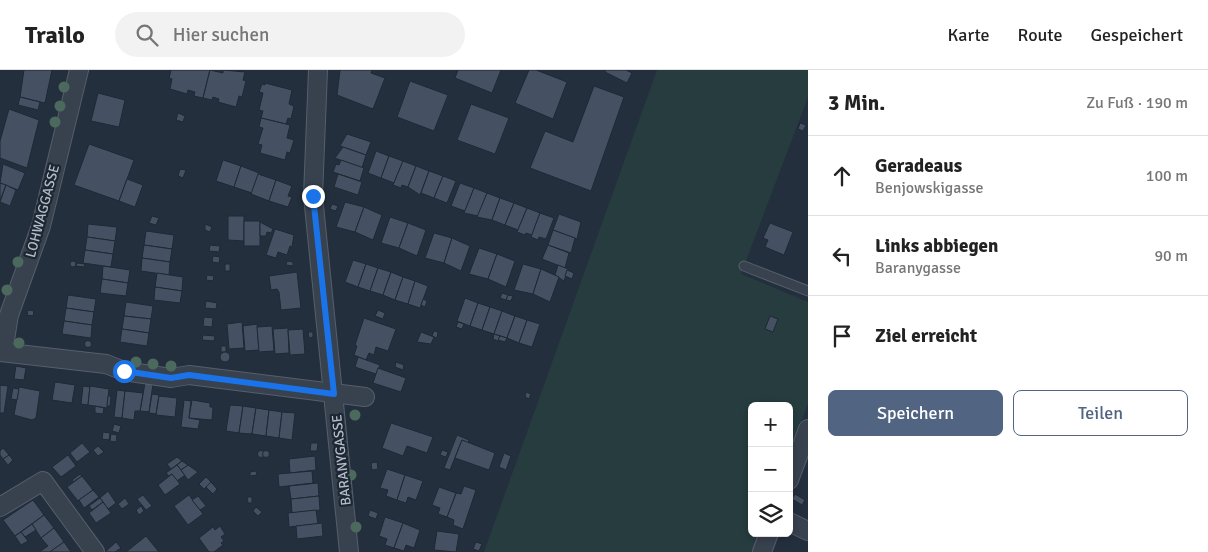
<!DOCTYPE html>
<html lang="de">
<head>
<meta charset="utf-8">
<style>
	:root { --surface:#fff; --page:#f2f2f2; --text:#222; --muted:#767676; --line:#e0e0e0; --accent:#516482 }
	body { margin:0; font-family:Signika,sans-serif; background:var(--page); color:var(--text) }
	.controls { position:absolute; right:15px; bottom:15px; display:grid; overflow:hidden; border-radius:8px; box-shadow:0 2px 8px #0003 }
	.controls button { width:45px; height:45px; display:grid; place-items:center; padding:0; border:0; border-bottom:1px solid var(--line); background:var(--surface); color:var(--text); font:25px sans-serif }
	.stop { position:absolute; width:15px; height:15px; margin:-11px; border:4px solid #1a73e8; border-radius:50%; background:#fff }
	.stop.end { background:#1a73e8; border-color:#fff; box-shadow:0 1px 5px #0008 }
	.list { margin:0; padding:0; list-style:none }
	h2 { display:flex; justify-content:space-between; align-items:center; height:65px; margin:0; padding:0 20px; font-size:21px }
	h2 small { font-size:16px; font-weight:400; color:var(--muted) }
	.list li { display:grid; grid-template-columns:32px 1fr auto; gap:15px; align-items:center; box-sizing:border-box; height:80px; padding:0 20px; border-top:1px solid var(--line) }
	.list b { display:block; font-size:19px; white-space:nowrap }
	.list p { margin:0; font-size:16px; white-space:nowrap; color:var(--muted) }
	.list em { font-size:16px; font-style:normal; color:var(--muted) }
	.actions { display:flex; gap:10px; padding:15px 20px }
	.actions a { flex:1; padding:11px 0; border:1px solid var(--accent); border-radius:8px; text-align:center; font-size:18px; color:var(--accent) }
	.actions .main { background:var(--accent); color:#fff }
	.icon { flex:none; width:28px; height:28px; fill:none; stroke:currentColor; stroke-width:2; stroke-linecap:round; stroke-linejoin:round }
	.map { position:relative; flex:none; width:808px; height:482px; overflow:hidden }
	header { display:flex; align-items:center; gap:30px; box-sizing:border-box; height:70px; padding:0 25px; background:var(--surface); border-bottom:1px solid var(--line) }
	header strong { font-size:24px }
	nav { display:flex; gap:28px; margin-inline-start:auto; font-size:18px }
	.search { width:350px; height:45px; background:var(--page); display:flex; align-items:center; gap:12px; box-sizing:border-box; padding:0 18px; border-radius:28px; color:var(--muted); font-size:19px }
	main { display:flex }
	aside { flex:1; background:var(--surface) }
	.map>svg:first-child { display:block }
	.green { fill:#263c3f }
	.building { fill:#455162; stroke:#1f2835 }
	.lines { fill:none; stroke-linecap:round; stroke-linejoin:round }
	.lane-casing { stroke:#565f6c; stroke-width:11 }
	.street-casing { stroke:#565f6c; stroke-width:20 }
	.lane { stroke:#38414e; stroke-width:9 }
	.street { stroke:#38414e; stroke-width:18 }
	.tree { fill:#4b6a5d }
	.route { stroke:#1a73e8; stroke-width:6 }
	.labels { text-anchor:middle; stroke-width:4.5; stroke-linejoin:round; paint-order:stroke }
	.street-label { font-size:14px; fill:#b4bcc9; stroke:#1d2633 }
</style>
</head>
<body>
<header>
<strong>Trailo</strong>
<div class="search"><svg class="icon" aria-label="search" viewBox="0 0 24 24"><circle cx="10" cy="10" r="6"/><path d="M15 15l6 6"/></svg>Hier suchen</div>
<nav><a>Karte</a><a>Route</a><a>Gespeichert</a></nav>
</header>
<main>
<div class="map">
<svg width="808" height="482" viewBox="0 0 808 482">
	<rect width="100%" height="100%" fill="#242f3e"/>
	<path class="green" d="M657,0H808V27L741,204L808,232V334L789,384V336H752V463H760L752,482H484Z"/>
	<g class="building">
		<path d="M24,0H52L45,33L20,27Z"/>
		<path d="M171,0H210L203,28L194,26L195,22L188,20L187,24L170,19L172,9L169,8Z"/>
		<path d="M210,0L223,3V0L245,2L243,10L246,11L242,27L239,26L236,37L218,32L219,29L213,27L212,30L203,28Z"/>
		<path d="M340,0H372L371,3L385,8L373,39L337,25Z"/>
		<path d="M458,0H501L492,23L455,8Z"/>
		<path d="M529,0H536L567,12L553,49L515,33Z"/>
		<path d="M606,0H626L632,3L627,13L605,2Z"/>
		<path d="M410,11L448,25L434,61L397,47Z"/>
		<path d="M265,13L292,20L289,34L294,36L291,49L288,48L286,54L261,48L263,41L259,40L263,23L259,22L262,14L265,15Z"/>
		<path d="M594,16L624,27L591,121L530,98L545,61L573,72Z"/>
		<path d="M98,23L125,30L119,57L91,51Z"/>
		<path d="M20,27L40,32L38,40L18,35Z"/>
		<path d="M471,34L509,48L495,84L457,70Z"/>
		<path d="M9,39L39,50L27,98L0,88V71Z"/>
		<path d="M178,43L185,46L183,52L176,50Z"/>
		<path d="M261,48L290,55L287,68L294,70L290,83L287,82L285,90L260,83L262,75L258,74L263,58L259,57Z"/>
		<path d="M800,53L806,55L803,61L798,59Z"/>
		<path d="M347,64L371,72L366,85L340,76Z"/>
		<path d="M89,74L134,90L119,131L74,115Z"/>
		<path d="M343,77L366,85L362,98L335,88Z"/>
		<path d="M376,81L389,86L381,108L368,103Z"/>
		<path d="M389,86L403,91L394,113L381,108Z"/>
		<path d="M223,90L241,96L234,117L216,111Z"/>
		<path d="M341,90L364,98L360,111L333,102L336,94L339,95Z"/>
		<path d="M403,91L416,96L408,117L402,115L401,118L393,115Z"/>
		<path d="M3,94L25,103L18,120L0,113Z"/>
		<path d="M241,96L259,103L252,123L234,117Z"/>
		<path d="M416,96L429,101L420,125L408,117Z"/>
		<path d="M180,99L186,100L183,108L178,106Z"/>
		<path d="M429,101L443,106L434,128L421,123Z"/>
		<path d="M258,104L276,110L269,131L251,124Z"/>
		<path d="M338,104L362,112L358,125L334,117Z"/>
		<path d="M443,106L456,111L447,133L434,128Z"/>
		<path d="M127,109L143,115L135,137L119,131Z"/>
		<path d="M276,110L292,116L288,126L292,127L288,137L269,131Z"/>
		<path d="M0,113L6,115L0,131Z"/>
		<path d="M460,113L474,118L465,141L451,136Z"/>
		<path d="M6,115L16,120L10,136L0,132Z"/>
		<path d="M474,118L487,123L478,146L464,143Z"/>
		<path d="M487,123L500,128L492,150L477,147Z"/>
		<path d="M500,128L514,133L505,155L492,150Z"/>
		<path d="M345,132L364,137L355,162L336,157Z"/>
		<path d="M514,133L527,138L518,160L505,155Z"/>
		<path d="M332,134L338,136L336,141L330,139Z"/>
		<path d="M364,137L382,145L373,170L355,162Z"/>
		<path d="M527,138L540,143L532,165L526,163L525,165L517,162Z"/>
		<path d="M540,143L554,148L546,169L539,167L538,170L531,167Z"/>
		<path d="M559,144L581,152L577,169L553,160Z"/>
		<path d="M152,146L159,148L156,155L149,153Z"/>
		<path d="M228,146H244V171L228,170Z"/>
		<path d="M390,147L408,153L399,178L381,173Z"/>
		<rect x="244" y="151" width="16" height="25"/>
		<path d="M260,152L273,159L271,163L267,162L266,166H260Z"/>
		<path d="M408,153L426,160L417,186L399,178Z"/>
		<path d="M770,153L793,162L784,185L765,177L768,170L763,168Z"/>
		<path d="M88,154L117,157L115,171L87,167Z"/>
		<path d="M205,154L212,157L210,162L205,160Z"/>
		<path d="M275,159L294,165L292,177L290,176L287,185L278,182L276,188L266,185Z"/>
		<path d="M553,160L575,168L571,183L548,175Z"/>
		<path d="M146,161L174,165L172,179L144,175Z"/>
		<path d="M434,163L452,168L444,193L425,188Z"/>
		<path d="M87,167L115,171L113,184L85,180Z"/>
		<path d="M452,168L470,176L461,201L444,193Z"/>
		<path d="M144,175L172,179L170,192L142,188Z"/>
		<path d="M210,175L220,176L219,182L209,181Z"/>
		<path d="M548,175L569,183L565,198L542,189Z"/>
		<path d="M479,178L497,184L488,209L469,204Z"/>
		<path d="M85,180L113,184L111,197L83,193Z"/>
		<path d="M497,184L515,191L506,217L488,209Z"/>
		<path d="M213,186L220,187L219,193L212,192Z"/>
		<path d="M142,188L170,192L169,205L141,201Z"/>
		<path d="M353,190L366,194L358,217L345,212Z"/>
		<circle cx="73" cy="194" r="3"/>
		<path d="M287,191L293,192V196L286,195Z"/>
		<path d="M77,193L85,194L84,197L76,196Z"/>
		<rect x="225" y="194" width="5" height="7"/>
		<path d="M366,194L378,198L370,221L358,217Z"/>
		<path d="M523,194L541,199L533,224L514,220Z"/>
		<path d="M558,195L568,199L564,211L555,205Z"/>
		<path d="M103,196L130,200L128,213L102,209Z"/>
		<path d="M378,198L391,202L383,225L370,221Z"/>
		<path d="M541,199L559,207L550,232L533,224Z"/>
		<path d="M567,200L574,203L572,209L565,206Z"/>
		<path d="M297,202L301,238L281,240L279,222L277,219L271,220L269,206Z"/>
		<path d="M391,202L403,207L395,230L383,225Z"/>
		<path d="M157,203L183,207L182,221L155,217Z"/>
		<path d="M207,205L214,206L213,211L206,210Z"/>
		<path d="M403,207L415,211L408,234L395,230Z"/>
		<path d="M102,209L128,213L126,226L100,223Z"/>
		<path d="M415,211L428,216L420,238L408,234Z"/>
		<path d="M155,217L182,221L180,233L154,230Z"/>
		<path d="M502,223L508,225L506,230L500,228Z"/>
		<path d="M68,225L96,229L94,242L66,238Z"/>
		<path d="M508,225L513,226L511,231L506,230Z"/>
		<path d="M465,228L478,233L470,256L457,251Z"/>
		<path d="M423,229L427,231L425,237L421,235Z"/>
		<path d="M206,231L217,233L216,239L205,238Z"/>
		<path d="M126,232L153,236L151,249L124,246Z"/>
		<path d="M478,233L490,237L482,260L470,256Z"/>
		<path d="M490,237L502,241L494,264L482,260Z"/>
		<path d="M66,238L94,242L92,255L64,251Z"/>
		<path d="M28,240L34,241L33,246L27,245Z"/>
		<path d="M378,240L385,243L383,249L375,246Z"/>
		<path d="M502,241L515,246L507,268L494,264Z"/>
		<path d="M124,246L151,249L149,263L122,259Z"/>
		<path d="M515,246L527,250L519,273L507,268Z"/>
		<path d="M770,246L778,249L773,262L765,259Z"/>
		<path d="M204,247L213,248L212,257L203,256Z"/>
		<path d="M364,248L396,259L388,281L376,277L374,285L369,283L366,290L354,285L357,276L355,275Z"/>
		<path d="M527,250L540,254L532,277L519,273Z"/>
		<path d="M64,251L92,255L91,268L62,264Z"/>
		<path d="M242,252L244,278L229,279L227,254Z"/>
		<path d="M458,252L464,254L462,259L456,257Z"/>
		<path d="M257,254L259,280L245,281L243,256Z"/>
		<path d="M272,256L274,281L259,282L257,257Z"/>
		<path d="M288,258L289,283L275,284L273,259Z"/>
		<path d="M122,259L149,263L147,276L120,272Z"/>
		<path d="M303,259L305,284L290,285L288,260Z"/>
		<path d="M434,261L438,262L437,268L432,266Z"/>
		<path d="M308,262H313V267L309,268Z"/>
		<path d="M421,262L434,267L431,274L417,272Z"/>
		<path d="M494,264L500,266L498,271L493,269Z"/>
		<path d="M203,265L215,266L214,271L202,270Z"/>
		<path d="M500,266L507,268L505,272L498,270Z"/>
		<circle cx="88" cy="274" r="3.5"/>
		<rect x="221" y="276" width="5" height="6"/>
		<circle cx="225" cy="287" r="5"/>
		<path d="M358,287L380,295L376,304L355,297Z"/>
		<path d="M396,292L404,295L403,300L395,297Z"/>
		<path d="M16,296L26,298L24,310L14,309Z"/>
		<path d="M378,298L406,308L401,322L373,313Z"/>
		<path d="M55,312L75,315L72,333L52,330Z"/>
		<path d="M145,313L153,314L149,342L140,341Z"/>
		<path d="M0,315L8,316L4,343H0Z"/>
		<path d="M83,316L90,317L88,335L81,334Z"/>
		<path d="M90,316L109,319L107,338L88,335Z"/>
		<path d="M19,317L40,321L36,348L32,350L14,345Z"/>
		<path d="M13,318L19,319L17,330L11,329Z"/>
		<path d="M117,320L125,321L122,348L114,347Z"/>
		<path d="M125,321L143,323L140,341H135L134,350L122,348Z"/>
		<path d="M526,322L531,324L529,329L525,327Z"/>
		<path d="M152,324L159,325L156,344L149,343Z"/>
		<path d="M108,326H111L110,336H107Z"/>
		<path d="M159,326L177,328L175,347L156,345Z"/>
		<path d="M184,330L191,331L189,348L200,350L198,359L181,357Z"/>
		<path d="M192,330L210,333V337H213L212,350L189,348Z"/>
		<path d="M230,335L243,336L239,363L226,361Z"/>
		<path d="M95,336L104,338L103,344L95,343Z"/>
		<path d="M243,336L256,338L252,364L239,363Z"/>
		<path d="M256,338L269,340L266,366L252,364Z"/>
		<path d="M269,340L282,342L279,368L266,366Z"/>
		<path d="M282,342L295,343L292,370L279,368Z"/>
		<path d="M391,353L433,367L427,383L407,376L403,386L382,378Z"/>
		<path d="M114,354L121,356L119,363L112,361Z"/>
		<path d="M103,362L110,363L109,370L102,369Z"/>
		<path d="M111,364L117,365L116,372L110,371Z"/>
		<path d="M457,365L469,370L468,373L462,370L450,400L444,398Z"/>
		<path d="M462,370L495,383L489,400L455,388Z"/>
		<path d="M82,373L90,382L77,392L70,383Z"/>
		<path d="M311,373H318L317,381H310Z"/>
		<path d="M98,376L104,382L98,386L93,380Z"/>
		<path d="M3,378L9,385L3,389L0,385V381Z"/>
		<path d="M442,380L448,382L446,387L440,385Z"/>
		<circle cx="261" cy="384" r="3.5"/>
		<circle cx="266" cy="384" r="3.5"/>
		<path d="M504,383L511,386L506,400L499,397Z"/>
		<path d="M9,385L13,390L8,395L3,389Z"/>
		<path d="M68,385L76,396L61,407L52,397Z"/>
		<path d="M315,386L316,400L290,403L289,389Z"/>
		<path d="M177,387L182,391L171,399L167,394Z"/>
		<path d="M182,391L188,395L181,400L177,395Z"/>
		<path d="M377,392L378,399L372,400L371,393Z"/>
		<path d="M177,395L185,405L177,411L172,404L169,406L166,403Z"/>
		<path d="M188,395L198,402L188,410L181,400Z"/>
		<path d="M387,399L405,405L397,430L386,426L388,420L380,418Z"/>
		<path d="M256,401L257,405L250,406V402Z"/>
		<path d="M312,401L313,413L279,417L278,404Z"/>
		<path d="M80,404L82,406L73,412L72,410Z"/>
		<path d="M172,404L180,414L165,425L158,415Z"/>
		<path d="M405,405L423,411L416,430L408,427L406,433L397,430Z"/>
		<path d="M82,406L93,420L78,431L67,417Z"/>
		<path d="M206,407L211,412L204,419L199,414Z"/>
		<path d="M211,412L217,419L213,424L206,417Z"/>
		<path d="M318,413L319,426L291,429L289,416Z"/>
		<path d="M464,416L476,420L463,459L453,455L454,450L447,447L456,423L461,424Z"/>
		<path d="M439,417L456,423L447,447L438,444L440,438L432,435Z"/>
		<path d="M93,420L99,427L84,438L79,430Z"/>
		<path d="M108,421L116,433L108,439L100,428Z"/>
		<path d="M795,424L805,430L802,435L792,429Z"/>
		<path d="M143,425L152,436L146,440L137,429Z"/>
		<path d="M189,425L203,444L188,455L174,436Z"/>
		<path d="M198,426L206,436L200,440L192,430Z"/>
		<path d="M319,426L320,440L292,443L291,429Z"/>
		<path d="M247,427H252V433H248Z"/>
		<path d="M100,428L103,432L92,440L89,436Z"/>
		<path d="M125,428L129,434L122,439L118,434Z"/>
		<path d="M33,430L44,445L15,466L3,450Z"/>
		<path d="M103,432L111,443L96,453L89,443Z"/>
		<path d="M141,436L144,441L139,445L136,440Z"/>
		<path d="M256,437L262,442L258,446L253,441Z"/>
		<path d="M316,440L318,454L289,457L288,443Z"/>
		<path d="M370,440L378,443L376,449L368,446Z"/>
		<path d="M44,445L54,458L41,468L32,454Z"/>
		<path d="M385,447L403,453L394,478L385,475L387,469L379,466Z"/>
		<path d="M322,453L323,466L297,469L296,456Z"/>
		<path d="M403,453L420,460L414,478L406,475L404,481L394,478Z"/>
		<path d="M32,454L36,460L25,467L21,462Z"/>
		<path d="M220,456L225,464L221,467L224,471L221,473L223,475L214,482H209L199,468L213,457L215,460Z"/>
		<path d="M54,458L64,472L50,482H39L48,476L41,468Z"/>
		<path d="M437,461L459,464L456,482L434,480Z"/>
		<path d="M21,462L28,471L21,475L15,466Z"/>
		<path d="M146,466L159,482H126Z"/>
		<path d="M64,472L71,482H50L51,481Z"/>
		<path d="M116,472L121,478L115,482H105Z"/>
		<path d="M476,472L482,474L479,481L473,479Z"/>
	</g>
	<g class="lines">
		<g class="lane-casing">
			<path id="lane" d="M744,196L808,221"/>
		</g>
		<g class="street-casing">
			<g id="street">
				<path d="M318,0L313,126L349,482"/>
				<path d="M0,282L106,294L124,301L171,308L189,305L365,327"/>
				<path d="M3,282L9,245L41,156L79,0"/>
				<path d="M789,410L808,359"/>
				<path d="M0,437L43,411L95,482"/>
				<path d="M789,452L808,461"/>
				<path d="M762,482L769,463"/>
			</g>
		</g>
		<use href="#lane" class="lane"/>
		<use href="#street" class="street"/>
	</g>
	<g class="tree">
		<circle cx="64" cy="17" r="5.5"/>
		<circle cx="60" cy="36" r="5.5"/>
		<circle cx="55" cy="52" r="5.5"/>
		<circle cx="18" cy="192" r="5.5"/>
		<circle cx="7" cy="220" r="5.5"/>
		<circle cx="19" cy="273" r="5.5"/>
		<circle cx="136" cy="292" r="5.5"/>
		<circle cx="153" cy="294" r="5.5"/>
		<circle cx="171" cy="296" r="5.5"/>
		<circle cx="355" cy="345" r="5.5"/>
		<circle cx="351" cy="405" r="5.5"/>
		<circle cx="356" cy="457" r="5.5"/>
	</g>
	<g class="lines">
		<path class="route" d="M124,301L171,308L189,305L334,324L313,126"/>
	</g>
	<g class="labels">
		<g class="street-label">
			<text transform="translate(42 141) rotate(-75)" y="5">LOHWAGGASSE</text>
			<text transform="translate(341 390) rotate(-96)" y="5">BARANYGASSE</text>
		</g>
	</g>
</svg>
<div class="controls">
<button>+</button>
<button>−</button>
<button><svg class="icon" aria-label="layers" viewBox="0 0 24 24"><path d="M12 4l9 5-9 5-9-5zM3 14l9 5 9-5"/></svg></button>
</div>
<div class="stop" style="left:124px;top:301px"></div>
<div class="stop end" style="left:313px;top:126px"></div>
</div>
<aside>
<h2>3 Min.<small>Zu Fuß · 190 m</small></h2>
<ul class="list">
<li><svg class="icon" aria-label="ahead" viewBox="0 0 24 24"><path d="M12 20V5M6 11l6-6 6 6"/></svg><div><b>Geradeaus</b><p>Benjowskigasse</p></div><em>100 m</em></li>
<li><svg class="icon" aria-label="left" viewBox="0 0 24 24"><path d="M17 20v-9H6M10 6l-5 5 5 5"/></svg><div><b>Links abbiegen</b><p>Baranygasse</p></div><em>90 m</em></li>
<li><svg class="icon" aria-label="arrive" viewBox="0 0 24 24"><path d="M6 21V4h12l-3 4 3 4H6"/></svg><div><b>Ziel erreicht</b></div></li>
</ul>
<div class="actions"><a class="main">Speichern</a><a>Teilen</a></div>
</aside>
</main>
</body>
</html>
